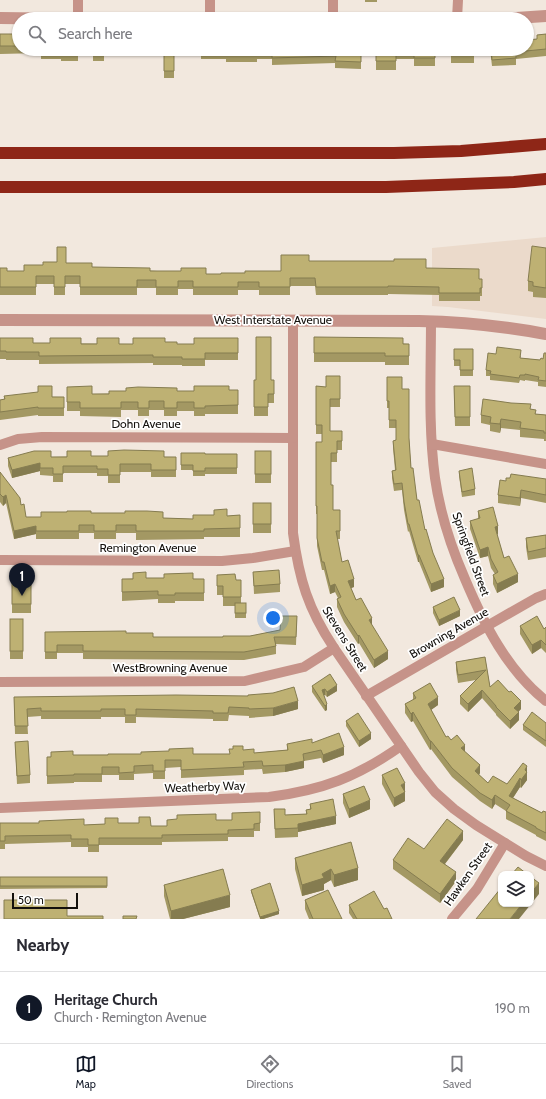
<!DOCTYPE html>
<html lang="en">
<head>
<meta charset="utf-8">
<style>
	:root { --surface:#fff; --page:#f2f2f3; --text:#2b2b33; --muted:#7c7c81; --line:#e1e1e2; --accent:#111827 }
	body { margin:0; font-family:Cabin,sans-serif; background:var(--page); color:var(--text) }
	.controls { position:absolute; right:12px; bottom:12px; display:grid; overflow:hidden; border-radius:8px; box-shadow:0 1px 3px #0004 }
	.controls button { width:36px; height:36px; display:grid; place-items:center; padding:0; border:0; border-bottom:1px solid var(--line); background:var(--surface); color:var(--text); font:20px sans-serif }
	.scale { position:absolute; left:12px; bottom:10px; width:66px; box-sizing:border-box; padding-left:4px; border:2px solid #13100c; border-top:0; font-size:11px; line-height:14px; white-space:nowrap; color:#13100c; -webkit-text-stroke:3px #fff; paint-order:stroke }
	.you { position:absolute; left:273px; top:618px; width:14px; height:14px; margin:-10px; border:3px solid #fff; border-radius:50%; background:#1a73e8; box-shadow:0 0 0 6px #1a73e833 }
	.badge { display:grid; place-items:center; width:26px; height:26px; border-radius:50%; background:var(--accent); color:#fff; font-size:13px; font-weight:700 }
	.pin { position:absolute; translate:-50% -33px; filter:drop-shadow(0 1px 2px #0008) }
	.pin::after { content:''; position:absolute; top:21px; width:14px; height:12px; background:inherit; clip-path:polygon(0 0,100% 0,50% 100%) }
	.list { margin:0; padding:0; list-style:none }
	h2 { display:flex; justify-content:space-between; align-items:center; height:52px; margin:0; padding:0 16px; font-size:17px }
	h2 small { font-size:13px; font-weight:400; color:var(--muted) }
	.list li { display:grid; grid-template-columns:26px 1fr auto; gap:12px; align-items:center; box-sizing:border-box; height:72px; padding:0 16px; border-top:1px solid var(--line) }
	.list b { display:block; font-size:15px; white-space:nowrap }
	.list p { margin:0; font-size:13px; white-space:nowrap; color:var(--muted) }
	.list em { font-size:13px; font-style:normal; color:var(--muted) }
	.icon { flex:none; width:22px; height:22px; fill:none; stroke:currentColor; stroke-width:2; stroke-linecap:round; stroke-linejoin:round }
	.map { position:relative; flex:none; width:546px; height:919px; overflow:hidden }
	.search { position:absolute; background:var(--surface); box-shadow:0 1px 3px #0004; left:12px; right:12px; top:12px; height:44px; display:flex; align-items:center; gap:10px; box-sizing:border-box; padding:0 14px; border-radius:22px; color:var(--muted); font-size:15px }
	.sheet { height:124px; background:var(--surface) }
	nav { display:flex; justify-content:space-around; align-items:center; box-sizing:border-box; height:56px; border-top:1px solid var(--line); background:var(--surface); font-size:11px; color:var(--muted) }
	nav a { display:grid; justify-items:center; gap:2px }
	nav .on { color:var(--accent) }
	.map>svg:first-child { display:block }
	.built { fill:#ebdacb }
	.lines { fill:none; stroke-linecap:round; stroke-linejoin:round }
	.minor { stroke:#c69389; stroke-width:10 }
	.tertiary { stroke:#c69389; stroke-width:12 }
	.motorway { stroke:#8e2617; stroke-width:12 }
	.wall { fill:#a39863 }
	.shaded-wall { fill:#857c50 }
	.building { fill:#beb173; stroke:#857c50 }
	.labels { text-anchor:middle; stroke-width:3.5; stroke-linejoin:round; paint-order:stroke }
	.street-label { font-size:12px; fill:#13100c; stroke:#fff }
</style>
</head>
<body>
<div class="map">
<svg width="546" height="919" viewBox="0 0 546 919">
	<rect width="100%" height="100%" fill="#f2e8de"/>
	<path class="built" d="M546,237V319L448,307L432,306V248Z"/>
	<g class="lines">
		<g class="minor">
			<path d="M78,0V19"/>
			<path d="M210,19V0"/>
			<path d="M333,19V0"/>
			<path d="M457,19L458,0"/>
			<path d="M293,320V533C299,579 308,609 334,648L419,772L435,792L454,809L476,825L526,856L546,866"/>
			<path d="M431,321C431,373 428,426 435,478C440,513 451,547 465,579C484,624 507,670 546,701"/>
			<path d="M432,444L546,464"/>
			<path d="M0,445L18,439L42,437L293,438"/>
			<path d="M0,560L222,561L253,558L295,551"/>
			<path d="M0,682L245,681L304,667L334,648"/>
			<path d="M366,696L487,626L536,598L546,594"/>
			<path d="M0,808L269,797C323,790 357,777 401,746"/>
			<path d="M452,919L477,889L505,843"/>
		</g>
		<g class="tertiary">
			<path d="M0,18L80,19"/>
			<path d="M502,19L546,16"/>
			<path d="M0,320L419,321C462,322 504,326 546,334"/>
		</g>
		<g class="motorway">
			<path d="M0,153H394L461,151L546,144"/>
			<path d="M0,187H386L514,182L546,179"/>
		</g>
	</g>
	<g class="wall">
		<rect x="365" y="0" width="12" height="2"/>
		<path d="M0,34H19V49H361V69L335,68V63L272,65V59H257V62H226V59H201V55H174V78H164V56L104,55V61H93V55H78V61H61V59H41V53L0,54Z"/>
		<path d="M546,34V56L516,59V65L492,66L490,49L537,39V35Z"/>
		<path d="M376,49H435V66H414V59H396V70H376Z"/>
		<rect x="451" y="49" width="23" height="14"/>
		<path d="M546,248V298L533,297V292L528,291V281Z"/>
		<path d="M309,261L426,268L479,279H482V296H480V301H439V295L388,294V295H316L315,286H290V295H259V290H238V295H193V289H178V295H156V288H137V295H80V284H65V295H54V284H36V295H0V268L7,271H24L43,265L66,263L92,267L206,274H221L281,271Z"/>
		<path d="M314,337L409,344V365H385V362H314Z"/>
		<path d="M0,338L33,343L133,344L165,342L177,344H194L238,338V360H205V366H182V365H153V363L39,364V360H6V359H0Z"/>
		<path d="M454,349H473V376H460V366H454Z"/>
		<path d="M546,353V387L538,386V382L525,380V381L520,380L519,383L490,380V376H486V370L496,354L521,356L520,358L540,360L543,359Z"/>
		<path d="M340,376V407H330V431H342V450H337V462H331V485L333,510H340V539H337L342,562L354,587L351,588L356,600L372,626L388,659L374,668L359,643L358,644L344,622L337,607V599L338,598L335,592L330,594L324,570H322L317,546V514H316V442H322V434H316V386L326,387Z"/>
		<path d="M387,377L402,389L409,438L411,468L417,500L425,530L444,587L431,592L419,562H418L409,531L408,532L404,510L402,490L394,491L392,478V471L395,470L393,448V441L396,440V428H389V408H387Z"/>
		<path d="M254,380H274V403H268V416H254Z"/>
		<path d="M454,386H470V426H455Z"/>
		<path d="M67,387L92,394L238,390V414H205V416H194V411H177V416H164V410H149V416H138V410H121V417L80,416V411H67Z"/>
		<path d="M4,396L64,397V416H38V415L0,420V400L4,399Z"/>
		<path d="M531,409L536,414L546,415V441H544V439L520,437V430L501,428L500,433L490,431V425L481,423V415Z"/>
		<rect x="255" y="451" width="16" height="32"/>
		<path d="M181,453L205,454H237V474H205V476H193V470H181Z"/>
		<path d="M91,456L176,457V477H151V472H120V483H108V476H97V473H63V482H53V476L40,475V471L12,478L8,466V458Z"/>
		<path d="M459,471L475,489V495L462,497L459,476Z"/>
		<path d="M0,472L21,505L26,517H41L91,513L163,518L193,519L227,516L240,515V537H204V539L136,540V533H116V539H94V533H79V539H36V534L14,539L6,503L3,506L0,502Z"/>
		<path d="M546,479V503L521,498L520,506L498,503V495L506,481Z"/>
		<rect x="253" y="503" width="18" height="30"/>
		<path d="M478,511L498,534L497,535L504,558L518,582L497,593L493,584V575L495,574L491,568L488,556L480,558L470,529V521L478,519Z"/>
		<path d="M546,535V557L528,560L526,547V538Z"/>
		<path d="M253,572L280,584V592L254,594Z"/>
		<rect x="12" y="573" width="19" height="40"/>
		<path d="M217,575L236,580H241V603H246V618H235V606H223V595H217Z"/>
		<path d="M146,578L204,579V601H175V603H158V599L122,601V579Z"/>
		<path d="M433,607L460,616L439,626L433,613Z"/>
		<path d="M297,616L296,645L276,644V654L244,660L83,659V653H57V659H45V632L126,633L153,637H223L250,636L280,630Z"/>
		<rect x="10" y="619" width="13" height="40"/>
		<path d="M520,626L544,629L546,627V653L541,648L532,654L520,634Z"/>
		<path d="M485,657L490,687L521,709L518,712L519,720L510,729L496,715V714L482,698L468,712L460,704V696L476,680L458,683L456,670V662Z"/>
		<path d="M312,686L337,691L327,697L325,695H324L327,710L325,711L312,692Z"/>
		<path d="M413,693L438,705L431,710L446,737L465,752L480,773L479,775L488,783L507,784L527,766V780L521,788L520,787L513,798L542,813L546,812V841L536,836V835L506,819V811L495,804L492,809L480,801L452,777L431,749L430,750L413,721L411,722L405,713V704L413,700Z"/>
		<path d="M14,697L298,709L273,716L249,718V716L229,715L228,721H213V719L136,717V723H125V717H101V719H41V716L27,717L28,734H15Z"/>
		<path d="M346,721L371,739L359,747L346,726Z"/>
		<path d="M546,723V747L523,730V725Z"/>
		<path d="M15,742L30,775V783L17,784Z"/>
		<path d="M312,743L344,755L323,763L321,758L304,761V768L285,772L263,774L262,769L244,770V775L181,778V767L165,768V779H153V773L134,774V780H119V775H102V782H74V783L47,784V757L73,755L230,754L243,750L254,753L287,750V744Z"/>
		<path d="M382,775L405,792V801L394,807L382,784Z"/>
		<path d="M343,794L370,809L349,818L343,803Z"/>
		<path d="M310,804L336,824L298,832V837L275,838L274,809L285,815L306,814V810L310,809Z"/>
		<path d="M260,812V831H254V837H228V841L162,842V845H99V852H88V847H71V842L5,844V849H0V823L84,825L105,824L118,823L151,826H167L216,820H232Z"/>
		<path d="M463,840L445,864L456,881L440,903L393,869V860L424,849Z"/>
		<path d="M295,858L358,868V880L334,887L331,880L324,884V890L302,896L295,869Z"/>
		<path d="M0,877H107V888L0,889Z"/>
		<path d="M164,885L230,907L183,919H170L164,896Z"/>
		<path d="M251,890L279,914L263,919H260L251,892Z"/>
		<path d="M305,900L342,919H309L305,909Z"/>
		<path d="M349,905L384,909L392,919H353L349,913Z"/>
	</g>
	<g class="shaded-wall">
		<path d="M501,419V428L500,433V424Z"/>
		<path d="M40,463V471L12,478V470Z"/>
		<path d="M521,490V498L520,506V498Z"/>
		<path d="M6,495V503L3,506V497Z"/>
		<path d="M36,526V534L14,539V531Z"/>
		<path d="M498,526V534L495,535V527Z"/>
		<path d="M488,547V556L480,558V550Z"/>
		<rect x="418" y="555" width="1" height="7"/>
		<path d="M518,574V582L497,593V584Z"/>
		<path d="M354,579V587L348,589V581Z"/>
		<path d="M444,579V587L431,592V584Z"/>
		<path d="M335,584V592L330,594V586Z"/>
		<path d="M460,610V616L439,626V620Z"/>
		<path d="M372,618V626L369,620Z"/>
		<path d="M359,635V643L358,644V636Z"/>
		<path d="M541,640V648L532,654V645Z"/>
		<path d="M388,651V659L374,668V660Z"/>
		<path d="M337,685V691L327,697V692Z"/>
		<path d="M325,689V695L322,696V690Z"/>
		<path d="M482,690V698L468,712V704Z"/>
		<path d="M438,697V705L428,712V704Z"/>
		<path d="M298,701V709L273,716V708Z"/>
		<path d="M521,701V709L514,716V708Z"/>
		<path d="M327,704V710L325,711V706Z"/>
		<path d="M413,712V721L411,722V714Z"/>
		<path d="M519,712V720L510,729V721Z"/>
		<path d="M371,733V739L359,747V741Z"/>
		<path d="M430,741H431V749L430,750Z"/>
		<path d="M465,745V753L461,748Z"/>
		<path d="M344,747V755L323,763V755Z"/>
		<path d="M304,761V768L285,772V765Z"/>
		<path d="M480,765V773L475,779V771Z"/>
		<path d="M527,766V780L521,788V780L525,770Z"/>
		<path d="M520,778V787L509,804V796Z"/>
		<path d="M405,783V792L401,794V785Z"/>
		<path d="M405,792V801L394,807V798Z"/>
		<path d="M495,795V804L492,809V800Z"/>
		<path d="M370,800V809L349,818V809Z"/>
		<path d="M336,816V824L298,832V824Z"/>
		<path d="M463,831V840L440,870V861Z"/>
		<path d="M358,868V880L334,887V875Z"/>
		<path d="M331,869V880L324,884V890L302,896V885Z"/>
		<path d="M456,872V881L440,903V894Z"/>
		<path d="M539,883V894L519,919H510L522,904H531V893Z"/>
		<path d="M230,895V907L183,919H171V911Z"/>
		<path d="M279,911V914L263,919H260V917Z"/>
	</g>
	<g class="building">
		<rect x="0" y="34" width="19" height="12"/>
		<path d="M546,34V49L516,52V58L492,60L491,49H527V40L537,39V35Z"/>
		<path d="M41,49H78V54H61V52H41Z"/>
		<rect x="93" y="49" width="11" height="5"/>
		<path d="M156,49H174V71H164V49Z"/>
		<path d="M201,49H361V62L335,61L336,56L272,58V52H257V55H226V52H201Z"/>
		<path d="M376,49H435V58H414V50H396V61H376Z"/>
		<rect x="451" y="49" width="23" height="6"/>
		<path d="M532,246L546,248V288L533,286V282L528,281Z"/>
		<path d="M57,247H66V263H92V267L150,268V271H181V268H206V274H221V273H245V271H281V255H309V261H394V259H426V268L479,269V279H482V288H480V293H439V287L388,286V287H316L315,278H290V287H259V282H238V287H193V281H178V287H156V280H137V287H80V276H65V287H54V276H36V287H0V268H7V271H24V265H43V262H57Z"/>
		<path d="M256,337H271V380H274V394H268V407H254V380H256Z"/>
		<path d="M314,337L403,338V344H409V356H385V353H314Z"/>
		<path d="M0,338H33V343H50V338H81V344H97V338H119V344H133V338H165V342H177V344H194V338H238V353H205V359H182V357H153V355L39,356V352H6V351H0Z"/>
		<path d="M497,347L521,350L520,358L540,360L541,358L543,359L544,353H546V381L538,380L539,377L525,374V375H520L519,378L490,374L491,371L486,370L488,353L496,354Z"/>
		<path d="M454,349H473V370H460V360H454Z"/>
		<path d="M326,376H340V399H330V431H342V441H337V453H331V485H333V510H340V531H336L342,562L348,560L354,579L348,581L356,600L361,598L372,618L369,620L388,651L374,660L359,635L358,636L344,614L337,599L341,597L335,584L330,586L324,562H322L317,538V506H316V442H322V425H316V386L326,387Z"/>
		<path d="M387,377H402V389H409V438L411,468H413L417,500H419L425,530L426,529L433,553L444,579L431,584L419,555H418L409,524H408L404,502L402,483L394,484L392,471L396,470L393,441L396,440V420H389V401H387Z"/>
		<path d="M38,386H52V397H64V408H38V407L0,412V400L5,399L4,396L38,392Z"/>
		<path d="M92,386V394H109V391H126V388L138,387L177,388V391H194V386H229V390H238V405L205,406V408H194V402H177V408H164V401H149V408H138V402H121V408H80V402H67V387Z"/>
		<path d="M454,386H470V417H455Z"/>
		<path d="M483,399L511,403L531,404L530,409L536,410L535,414L546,415V433H544V431L520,428L521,422L501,419L500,424L490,423L491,417L481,415Z"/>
		<path d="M124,450L164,451V457H176V470H151V464H120V475H108V469H97V466H63V474H53V468H40V463L12,470L8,458L34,451H51V457H67V451H91V456H108V451Z"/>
		<rect x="255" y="451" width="16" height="23"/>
		<path d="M181,453H205V454H237V468H205V471H193V465H181Z"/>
		<path d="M472,468L475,489L462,492L459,471Z"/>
		<path d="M0,472L20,498L21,505L24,504L26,517H41V512H67V511H91V513H125V511H147L163,512V518L193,519V515H214V510L227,509V516L240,515V528L204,529V531H136V525H116V531H94V525H79V531H36V526L14,531L6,495L3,497L0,494Z"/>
		<path d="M511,474L546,479V495L521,490L520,498L498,495L500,480L506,481V478H510Z"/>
		<rect x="253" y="503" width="18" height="21"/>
		<path d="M493,507L498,526L495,527L504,558L509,556L518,574L497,584L493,575L498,572L491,559L488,547L480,550L470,521L480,518L478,511Z"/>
		<path d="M546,535V548L528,552L526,538Z"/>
		<path d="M279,570L280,584L254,586L253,572Z"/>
		<path d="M146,572V578H164V574L193,573V579H204V593H175V595H158V591L122,592V579H133V573Z"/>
		<rect x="12" y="573" width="19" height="31"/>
		<path d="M235,574L236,580H241V597H223V586H217V575Z"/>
		<path d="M454,597L460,610L439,620L433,607Z"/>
		<rect x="235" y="603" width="11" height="10"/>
		<path d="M281,616H297L296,637H274L276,646L244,652L83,651V645H57V652H45V632L126,631V633H153V637H223V636H250L280,630Z"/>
		<path d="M537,616L544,629L546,627V645L541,640L532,645L520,626Z"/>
		<rect x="10" y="619" width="13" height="32"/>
		<path d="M485,657L490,687L498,680L509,692L511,691L521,701L514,708L519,712L510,721L496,707V706L482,690L468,704L460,696L486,670L458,675L456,662Z"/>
		<path d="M330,674L337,685L327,692L325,689L322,690L327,704L325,706L312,686Z"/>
		<path d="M430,683L438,697L428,704L446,737L448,736L451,740L457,735L465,745L461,748L480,765L475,771L488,783L493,776L507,784L523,763L527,766L525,770L527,772L521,780L520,778L509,796L542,813L543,811L546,812V833L536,828V827L506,811L510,805L495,795L492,800L480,793L452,768L431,741H430L413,712L411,714L405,704L416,698L413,693Z"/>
		<path d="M294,687L298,701L273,708L249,709V708L229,707L228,713H213V711L136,709V715H125V709H101V711H41V708L27,709L28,726H15L14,697L176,695L248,696V695L273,693Z"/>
		<path d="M532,712L546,723V741L523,725Z"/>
		<path d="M358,713L371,733L359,741L346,721Z"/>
		<path d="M339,733L344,747L323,755L321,750L303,754L304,761L285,765L263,766L262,761L243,762L244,767L181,770V760H165V771H153V765L134,766V772L119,773V767H102V774H74V775L47,776V757H51V752L73,751V755H108V754H141V752L169,751V749L193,748V754H230L229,749H233V746H243V750L254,749V753L288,750L287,744L312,739V743Z"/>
		<path d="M28,741L30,775L17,776L15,742Z"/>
		<path d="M397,768L405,783L401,785L405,792L394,798L382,775Z"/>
		<path d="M364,786L370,800L349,809L343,794Z"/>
		<path d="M333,799L336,816L298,824V828L275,829L274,809H285V815L307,814L306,810L311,809L310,804Z"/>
		<path d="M260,812V823L254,824V829L228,830V834L162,835V838H99V845H88V839H71V835L5,836V841H0V823H39V821L84,819V825L105,824V818H118V823H139V817H150L151,826H167V820L177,819V815L216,814V820H232V813Z"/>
		<path d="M447,819L463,831L440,861L456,872L440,894L393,860L408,838L424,849Z"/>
		<path d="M351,842L358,868L334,875L331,869L322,874L324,878L302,885L295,858Z"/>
		<path d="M518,867L527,874H512Z"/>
		<path d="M223,869L230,895L171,911L164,885Z"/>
		<rect x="0" y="877" width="107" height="9"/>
		<path d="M531,877L539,883L531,893Z"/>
		<path d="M270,883L279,911L260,917L251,890Z"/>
		<path d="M501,888V904H522L510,919H476Z"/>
		<path d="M328,890L342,919H313L305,900Z"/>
		<path d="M374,891L384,909L387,908L392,919H357L349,905Z"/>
		<path d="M4,900H67V916H103V919H4Z"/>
		<path d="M123,916H137L136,919H123Z"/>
	</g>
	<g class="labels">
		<g class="street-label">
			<text x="273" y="324">West Interstate Avenue</text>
			<text x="146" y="428">Dohn Avenue</text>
			<text x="148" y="552">Remington Avenue</text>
			<text transform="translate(471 554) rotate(70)" y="4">Springfield Street</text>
			<text transform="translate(449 633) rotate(-30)" y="4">Browning Avenue</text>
			<text transform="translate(345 639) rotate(58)" y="4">Stevens Street</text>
			<text x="170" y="672">WestBrowning Avenue</text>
			<text transform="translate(205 787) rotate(-2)" y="4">Weatherby Way</text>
			<text transform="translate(468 874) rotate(-55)" y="4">Hawken Street</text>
		</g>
	</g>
</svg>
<div class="controls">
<button><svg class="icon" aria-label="layers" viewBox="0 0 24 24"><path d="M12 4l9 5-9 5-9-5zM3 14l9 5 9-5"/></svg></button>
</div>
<div class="scale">50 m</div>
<div class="you"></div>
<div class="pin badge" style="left:22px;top:596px">1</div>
<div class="search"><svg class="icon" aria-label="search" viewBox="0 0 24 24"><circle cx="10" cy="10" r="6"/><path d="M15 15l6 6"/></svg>Search here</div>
</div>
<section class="sheet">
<h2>Nearby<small></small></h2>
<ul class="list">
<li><span class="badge">1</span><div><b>Heritage Church</b><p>Church · Remington Avenue</p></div><em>190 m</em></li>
</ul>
</section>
<nav>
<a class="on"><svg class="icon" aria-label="map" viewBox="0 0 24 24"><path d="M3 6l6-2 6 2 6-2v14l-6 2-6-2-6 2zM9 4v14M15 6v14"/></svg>Map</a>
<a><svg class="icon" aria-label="directions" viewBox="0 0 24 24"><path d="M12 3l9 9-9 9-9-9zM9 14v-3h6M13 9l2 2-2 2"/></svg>Directions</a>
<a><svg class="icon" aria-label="saved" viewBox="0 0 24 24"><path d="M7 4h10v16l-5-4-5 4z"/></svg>Saved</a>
</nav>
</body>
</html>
